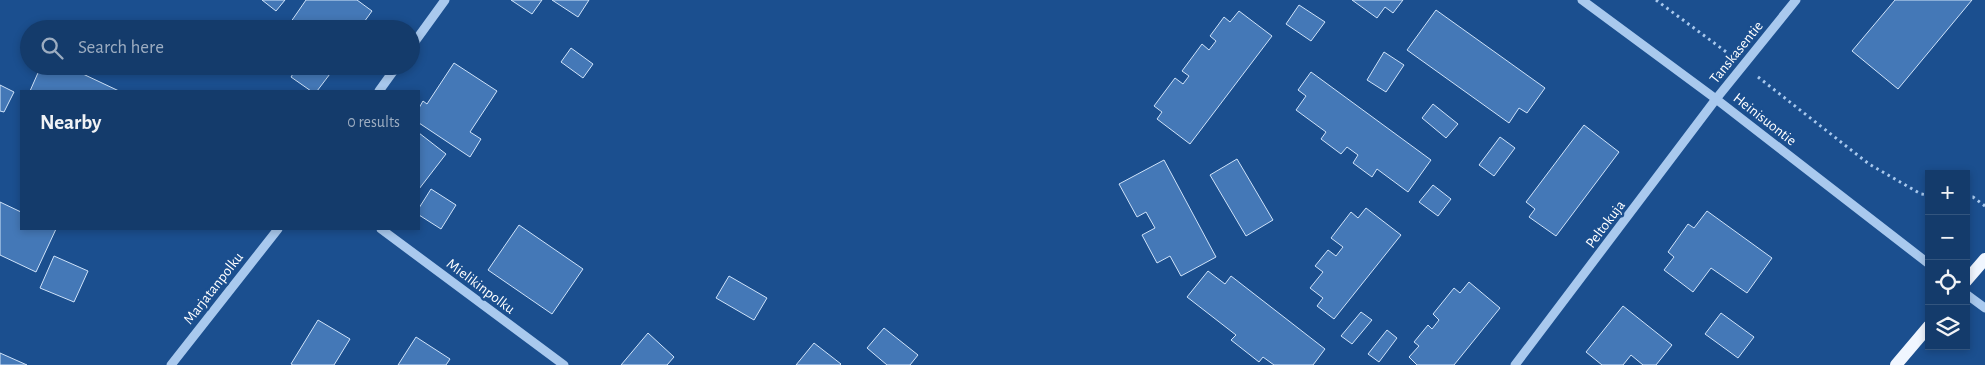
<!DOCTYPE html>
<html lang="en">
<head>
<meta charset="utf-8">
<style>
	:root { --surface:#143b6b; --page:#214673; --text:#f1f3f6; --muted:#9dadc1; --line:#33557e }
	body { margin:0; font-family:"Alegreya Sans",sans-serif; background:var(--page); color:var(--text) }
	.controls { position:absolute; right:15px; bottom:15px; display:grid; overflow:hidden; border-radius:0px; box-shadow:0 2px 8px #0003 }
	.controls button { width:45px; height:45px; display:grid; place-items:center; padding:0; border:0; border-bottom:1px solid var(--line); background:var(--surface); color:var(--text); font:25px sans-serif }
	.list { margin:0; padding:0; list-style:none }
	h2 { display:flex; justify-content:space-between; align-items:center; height:65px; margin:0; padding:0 20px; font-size:21px }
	h2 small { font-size:16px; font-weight:400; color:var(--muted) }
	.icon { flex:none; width:28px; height:28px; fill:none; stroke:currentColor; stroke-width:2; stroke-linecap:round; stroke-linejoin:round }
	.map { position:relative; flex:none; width:1985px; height:365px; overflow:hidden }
	.search { position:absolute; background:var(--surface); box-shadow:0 2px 8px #0003; left:20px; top:20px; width:400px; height:55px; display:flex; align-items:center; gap:12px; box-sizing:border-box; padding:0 18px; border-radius:28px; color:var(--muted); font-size:19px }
	.panel { position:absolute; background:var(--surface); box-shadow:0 2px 8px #0003; left:20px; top:90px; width:400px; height:140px; border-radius:0px }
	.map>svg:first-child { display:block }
	.building { fill:#4478b7; stroke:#cfe3fa }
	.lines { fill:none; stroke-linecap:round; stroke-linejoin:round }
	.path { stroke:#a9c9ee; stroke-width:3; stroke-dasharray:2.5 4; stroke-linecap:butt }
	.minor { stroke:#a9c9ee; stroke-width:9 }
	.major { stroke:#f0f6ff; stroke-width:12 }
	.labels { text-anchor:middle; stroke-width:5; stroke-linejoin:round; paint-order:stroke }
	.street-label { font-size:15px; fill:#fff; stroke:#1b4f8f }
</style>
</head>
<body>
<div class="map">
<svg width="1985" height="365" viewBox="0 0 1985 365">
	<rect width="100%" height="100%" fill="#1b4f8f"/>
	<g class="building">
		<path d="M262,0H285L276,11Z"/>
		<path d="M306,0H357L372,11L359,29H291L288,26Z"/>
		<path d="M511,0H542L532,14Z"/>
		<path d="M552,0H589L578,17Z"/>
		<path d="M1352,0H1403L1393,13L1385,7L1377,18Z"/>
		<path d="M1895,0H1972L1898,89L1852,51Z"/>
		<path d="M1299,5L1325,22L1311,41L1286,24Z"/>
		<path d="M1436,10L1545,88L1527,113L1519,108L1509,123L1407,50Z"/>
		<path d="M1239,11L1272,36L1190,144L1157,119L1162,112L1154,106L1175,78L1183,84L1189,76L1182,71L1202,44L1209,50L1216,41L1210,36L1224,17L1230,22Z"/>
		<path d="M571,48L593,64L583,78L561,62Z"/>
		<path d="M1384,52L1404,65L1386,92L1367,80Z"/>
		<path d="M454,63L497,91L470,132L481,139L470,157L419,123V108L423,101L427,104Z"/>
		<path d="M41,66H66L119,91H30Z"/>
		<path d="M298,66H336L317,91H311L291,77Z"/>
		<path d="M1311,72L1431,160L1408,192L1377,169L1372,177L1353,163L1358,155L1347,147L1341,154L1321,139L1326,132L1296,110L1306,96L1298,90Z"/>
		<path d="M0,85L14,92L4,112L0,111Z"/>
		<path d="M1433,104L1458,124L1446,138L1422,118Z"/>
		<path d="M1584,125L1619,152L1556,236L1529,217L1535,209L1526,202Z"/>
		<path d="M419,133L446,154L419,189Z"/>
		<path d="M1500,137L1515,148L1494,176L1479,165Z"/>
		<path d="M1237,159L1273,220L1246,236L1210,175Z"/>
		<path d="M1164,160L1216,257L1181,276L1170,256L1157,263L1142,235L1155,228L1146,212L1137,217L1119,184Z"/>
		<path d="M1433,185L1451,199L1438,216L1419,202Z"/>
		<path d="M431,189L456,205L441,229L419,215V208Z"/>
		<path d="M0,202L21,212V229H56L36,272L0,255Z"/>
		<path d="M1366,208L1401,235L1334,319L1317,306L1323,298L1310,288L1323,272L1315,266L1328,250L1336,256L1343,247L1331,238L1351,212L1358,218Z"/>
		<path d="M1707,211L1772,258L1747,293L1711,268L1693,292L1664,270L1674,257L1668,252L1688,224L1694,228Z"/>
		<path d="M519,225L583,269L552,314L488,270Z"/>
		<path d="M54,256L88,271L74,302L40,288Z"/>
		<path d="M1208,271L1225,284L1231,276L1325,349L1313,365H1274L1263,357L1259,362L1231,340L1236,335L1187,297Z"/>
		<path d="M729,276L767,298L754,320L716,298Z"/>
		<path d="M1469,282L1500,308L1454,365H1417L1409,357L1419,346L1414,342L1428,325L1432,329L1439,320L1433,314L1454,288L1460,293Z"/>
		<path d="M1623,306L1672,345L1656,365H1643L1631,355L1623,365H1602L1586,352Z"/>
		<path d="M1361,312L1372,320L1352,344L1341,336Z"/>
		<path d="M1721,313L1754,337L1738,358L1705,334Z"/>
		<path d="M318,320L350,339L334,365H293L291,364Z"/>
		<path d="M884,328L918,355L910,365H887L867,348Z"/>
		<path d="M1387,330L1397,338L1379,362L1368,354Z"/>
		<path d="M648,333L674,357L667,365H621Z"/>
		<path d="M416,337L450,359L446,365H398Z"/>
		<path d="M814,343L841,364L840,365H796Z"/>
		<path d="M0,353L27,365H0Z"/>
	</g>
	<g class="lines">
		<g class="path">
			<path d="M1656,0L1729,54"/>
			<path d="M1758,77L1869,164L1921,194L1929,195"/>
			<path d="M1966,197H1973L1985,206"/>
		</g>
		<g class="minor">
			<path d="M1582,0L1716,99L1929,264"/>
			<path d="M411,47L445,0"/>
			<path d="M379,91L397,66"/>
			<path d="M381,229L564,365"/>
			<path d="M1966,294L1985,308"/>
			<path d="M171,365L278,229"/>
			<path d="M1515,365L1716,99L1796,0"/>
		</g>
		<g class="major">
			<path d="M1966,281L1985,259"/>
			<path d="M1896,365L1929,326"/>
		</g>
	</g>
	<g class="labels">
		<g class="street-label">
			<text transform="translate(1736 52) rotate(-51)" y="5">Tanskasentie</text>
			<text transform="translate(1765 119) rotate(38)" y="5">Heinisuontie</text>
			<text transform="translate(1605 224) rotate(-53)" y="5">Peltokuja</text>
			<text transform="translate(481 286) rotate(37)" y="5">Mielikinpolku</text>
			<text transform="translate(213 288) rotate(-52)" y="5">Marjatanpolku</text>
		</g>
	</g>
</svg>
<div class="controls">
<button>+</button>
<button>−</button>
<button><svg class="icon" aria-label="locate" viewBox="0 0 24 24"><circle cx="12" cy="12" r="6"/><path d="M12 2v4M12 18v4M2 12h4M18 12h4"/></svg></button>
<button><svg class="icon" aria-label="layers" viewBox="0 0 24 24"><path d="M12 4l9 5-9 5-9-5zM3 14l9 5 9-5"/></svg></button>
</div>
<div class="search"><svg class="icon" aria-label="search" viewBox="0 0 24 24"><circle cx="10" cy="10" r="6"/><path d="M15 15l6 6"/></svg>Search here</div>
<section class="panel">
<h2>Nearby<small>0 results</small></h2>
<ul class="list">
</ul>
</section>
</div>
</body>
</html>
